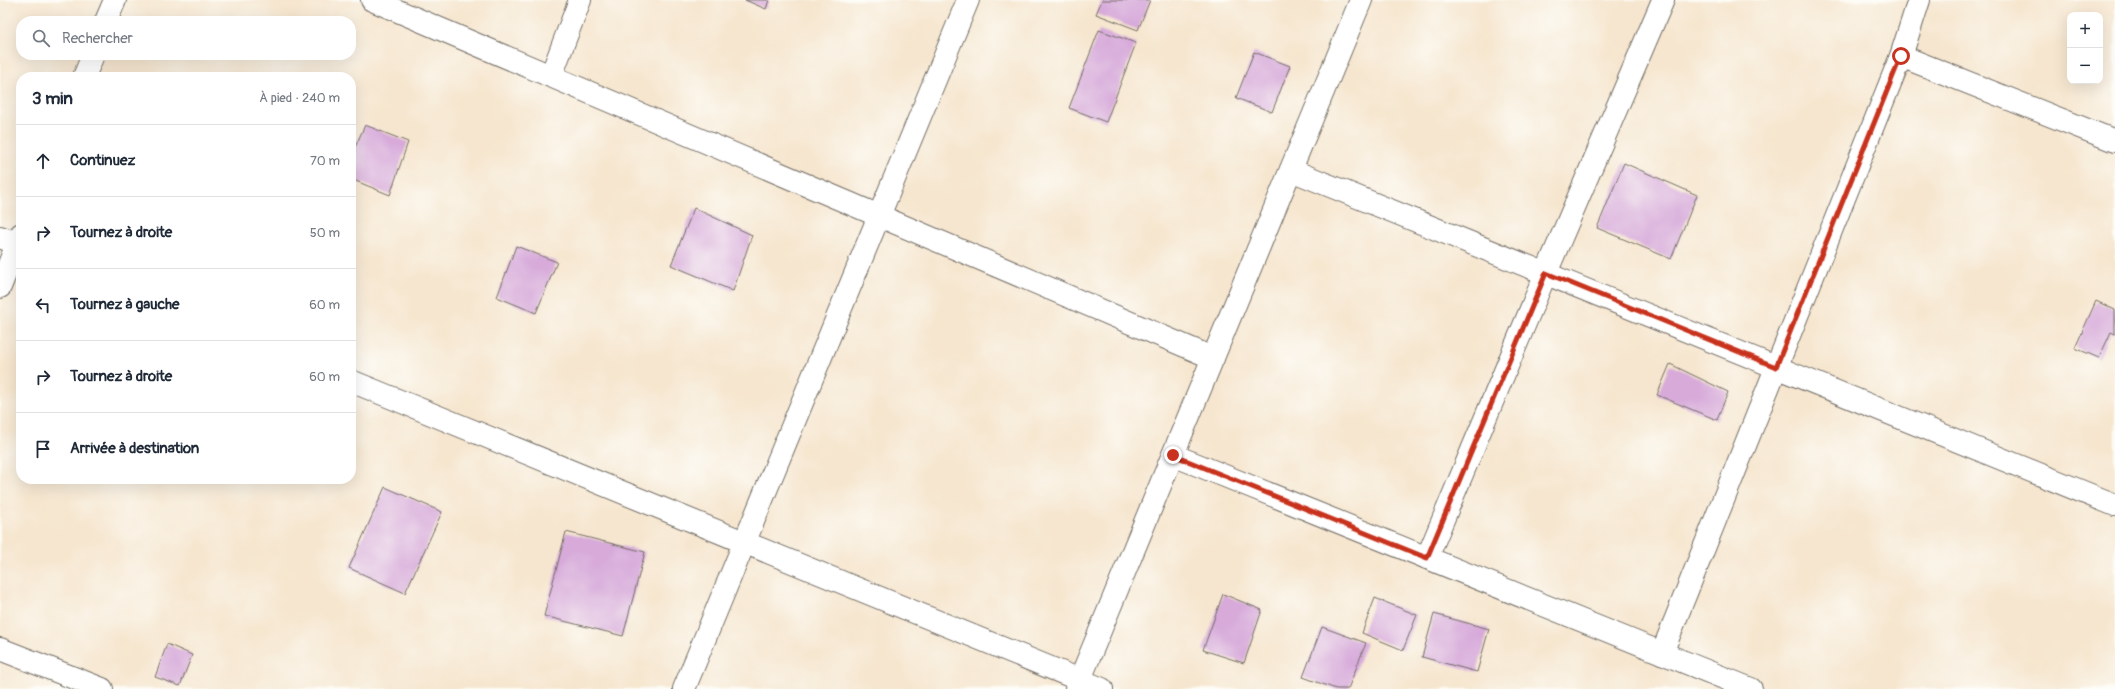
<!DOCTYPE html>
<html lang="fr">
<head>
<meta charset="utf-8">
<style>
	:root { --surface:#fff; --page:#f2f2f3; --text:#1f2937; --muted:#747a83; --line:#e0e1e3 }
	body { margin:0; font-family:Pangolin,sans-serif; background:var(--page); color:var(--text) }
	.controls { position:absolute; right:12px; top:12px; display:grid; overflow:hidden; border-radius:8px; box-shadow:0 4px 16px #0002 }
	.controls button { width:36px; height:36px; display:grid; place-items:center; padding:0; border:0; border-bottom:1px solid var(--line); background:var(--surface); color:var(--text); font:20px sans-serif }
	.stop { position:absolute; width:12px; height:12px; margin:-9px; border:3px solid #c8321e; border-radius:50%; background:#fff }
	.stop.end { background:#c8321e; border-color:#fff; box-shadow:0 1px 4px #0008 }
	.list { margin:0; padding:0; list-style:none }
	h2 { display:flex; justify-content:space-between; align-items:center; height:52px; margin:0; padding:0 16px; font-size:17px }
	h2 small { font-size:13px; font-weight:400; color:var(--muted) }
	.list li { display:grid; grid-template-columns:26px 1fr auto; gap:12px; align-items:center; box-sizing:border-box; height:72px; padding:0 16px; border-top:1px solid var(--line) }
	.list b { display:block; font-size:15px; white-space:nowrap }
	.list em { font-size:13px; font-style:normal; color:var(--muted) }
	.icon { flex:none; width:22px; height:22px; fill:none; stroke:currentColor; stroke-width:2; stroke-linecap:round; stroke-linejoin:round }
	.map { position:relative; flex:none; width:2115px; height:689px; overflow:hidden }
	.search { position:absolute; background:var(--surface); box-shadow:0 4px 16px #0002; left:16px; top:16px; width:340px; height:44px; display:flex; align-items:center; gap:10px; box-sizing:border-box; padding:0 14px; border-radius:16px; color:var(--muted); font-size:15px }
	.panel { position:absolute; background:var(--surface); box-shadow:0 4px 16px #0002; left:16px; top:72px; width:340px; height:412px; border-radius:16px }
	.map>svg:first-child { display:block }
	.building { fill:#d7aada }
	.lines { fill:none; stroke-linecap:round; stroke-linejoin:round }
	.minor-casing { stroke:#726c64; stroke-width:24 }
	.minor { stroke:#fff; stroke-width:22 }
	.route { stroke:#c8321e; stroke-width:5 }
</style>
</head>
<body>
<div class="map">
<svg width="2115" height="689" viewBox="0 0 2115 689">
	<rect width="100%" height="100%" fill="#fdfcf7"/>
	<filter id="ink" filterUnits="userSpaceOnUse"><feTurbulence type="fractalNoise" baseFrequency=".025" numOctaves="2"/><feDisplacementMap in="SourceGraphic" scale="8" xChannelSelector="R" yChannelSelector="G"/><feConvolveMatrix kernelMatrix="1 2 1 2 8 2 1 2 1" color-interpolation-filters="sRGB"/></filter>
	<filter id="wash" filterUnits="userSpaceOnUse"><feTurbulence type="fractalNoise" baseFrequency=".012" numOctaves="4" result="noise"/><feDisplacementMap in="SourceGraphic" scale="16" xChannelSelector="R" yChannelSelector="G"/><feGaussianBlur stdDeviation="0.9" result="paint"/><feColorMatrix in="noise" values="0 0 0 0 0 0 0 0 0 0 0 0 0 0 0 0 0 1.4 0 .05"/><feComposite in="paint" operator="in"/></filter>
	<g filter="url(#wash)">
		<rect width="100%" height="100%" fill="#f6e6cf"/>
		<g id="blocks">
			<g class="building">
				<path d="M745,0H769L766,9Z"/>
				<path d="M1102,0H1150L1138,30L1096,14Z"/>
				<path d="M1099,30L1136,43L1106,122L1069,108Z"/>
				<path d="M1254,52L1290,66L1272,112L1236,98Z"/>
				<path d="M365,125L408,142L390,195L351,179V156Z"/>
				<path d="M1624,163L1697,195L1671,259L1597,228Z"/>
				<path d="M694,208L752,235L733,291L671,265Z"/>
				<path d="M516,246L557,262L536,313L497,297Z"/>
				<path d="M2096,301L2115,310V334L2111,332L2099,358L2075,348Z"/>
				<path d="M1670,364L1728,392L1717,420L1657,395Z"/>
				<path d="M385,487L442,512L405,593L349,568Z"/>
				<path d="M566,532L645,552L623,636L544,616Z"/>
				<path d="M1223,594L1262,610L1244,663L1203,650Z"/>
				<path d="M1375,598L1417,615L1403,650L1362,633Z"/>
				<path d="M1434,614L1489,629L1477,672L1422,657Z"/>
				<path d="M1322,627L1366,643L1348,689H1336L1303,677Z"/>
				<path d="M167,644L192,655L180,686L155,677Z"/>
			</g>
		</g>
	</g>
	<g filter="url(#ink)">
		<use href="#blocks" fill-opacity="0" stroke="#726c64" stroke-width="1"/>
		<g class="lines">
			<g class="minor-casing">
				<g id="minor">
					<path d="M372,0L1213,358"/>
					<path d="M106,21L115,0"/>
					<path d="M1901,56L2115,141"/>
					<path d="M551,76L580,0"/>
					<path d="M84,77L93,55"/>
					<path d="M1291,170L2115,505"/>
					<path d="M0,237L21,245"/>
					<path d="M0,287L21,234"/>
					<path d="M351,381L1102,689"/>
					<path d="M1173,455L1751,689"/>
					<path d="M1427,558L1546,273L1663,0"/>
					<path d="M0,649L102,689"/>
					<path d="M1662,653L1901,56L1919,0"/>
					<path d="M684,689L968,0"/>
					<path d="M1076,689L1361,0"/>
				</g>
			</g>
			<use href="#minor" class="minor"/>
		</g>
	</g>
	<g class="lines" filter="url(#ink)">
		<path class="route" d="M1173,455L1427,558L1546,273L1776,367L1901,56"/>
	</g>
</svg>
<div class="controls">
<button>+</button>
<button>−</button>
</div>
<div class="stop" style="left:1901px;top:56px"></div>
<div class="stop end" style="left:1173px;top:455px"></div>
<div class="search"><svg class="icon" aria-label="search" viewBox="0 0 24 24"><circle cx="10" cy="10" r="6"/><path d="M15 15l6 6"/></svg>Rechercher</div>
<section class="panel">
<h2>3 min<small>À pied · 240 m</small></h2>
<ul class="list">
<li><svg class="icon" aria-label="ahead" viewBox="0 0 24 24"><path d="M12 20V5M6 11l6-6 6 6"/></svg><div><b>Continuez</b></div><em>70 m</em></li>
<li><svg class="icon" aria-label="right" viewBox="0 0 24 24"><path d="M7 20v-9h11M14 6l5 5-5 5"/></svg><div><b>Tournez à droite</b></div><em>50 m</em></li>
<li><svg class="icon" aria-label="left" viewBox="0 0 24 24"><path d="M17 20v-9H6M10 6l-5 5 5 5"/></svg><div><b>Tournez à gauche</b></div><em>60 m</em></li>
<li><svg class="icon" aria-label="right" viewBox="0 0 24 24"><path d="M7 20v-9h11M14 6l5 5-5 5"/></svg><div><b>Tournez à droite</b></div><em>60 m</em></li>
<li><svg class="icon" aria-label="arrive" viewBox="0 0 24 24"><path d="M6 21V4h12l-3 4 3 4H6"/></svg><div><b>Arrivée à destination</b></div></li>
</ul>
</section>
</div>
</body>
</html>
